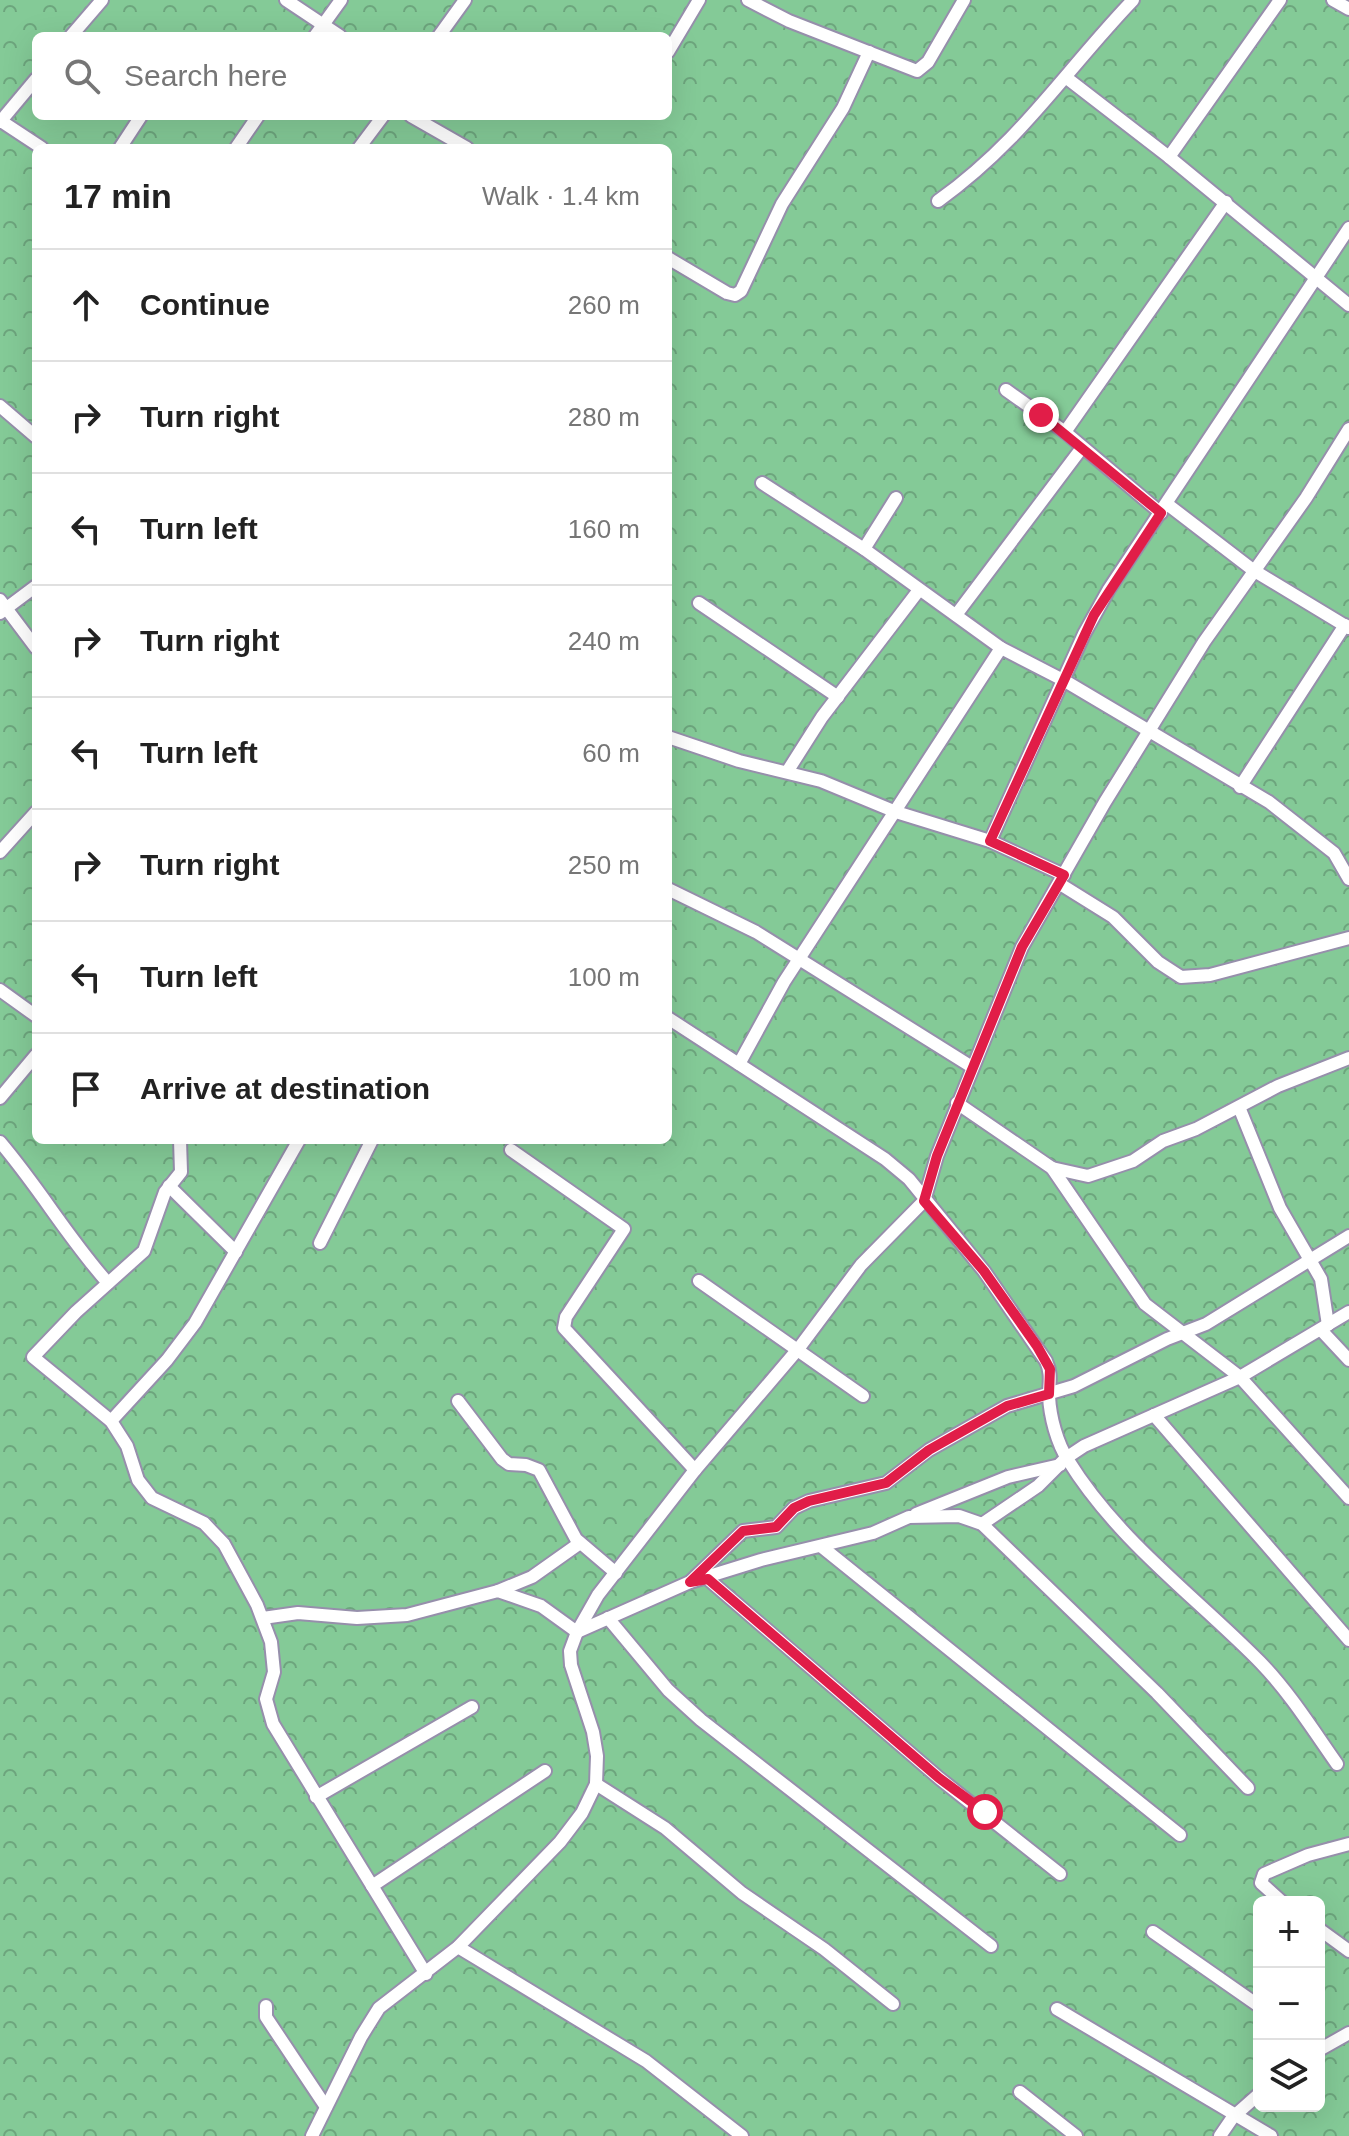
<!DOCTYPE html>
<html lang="en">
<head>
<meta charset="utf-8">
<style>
	:root { --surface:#fff; --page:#f6f6f6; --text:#222; --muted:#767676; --line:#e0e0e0 }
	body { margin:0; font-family:Helvetica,sans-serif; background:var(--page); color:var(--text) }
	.controls { position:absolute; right:24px; bottom:24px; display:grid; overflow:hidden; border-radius:12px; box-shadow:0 8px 32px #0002 }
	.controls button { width:72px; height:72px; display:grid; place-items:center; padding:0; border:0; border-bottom:2px solid var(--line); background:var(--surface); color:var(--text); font:40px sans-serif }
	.stop { position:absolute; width:24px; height:24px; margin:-18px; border:6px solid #e11d48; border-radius:50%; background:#fff }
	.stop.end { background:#e11d48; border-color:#fff; box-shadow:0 2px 8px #0008 }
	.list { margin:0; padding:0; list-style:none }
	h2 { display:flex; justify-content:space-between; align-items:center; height:104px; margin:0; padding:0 32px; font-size:34px }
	h2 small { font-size:26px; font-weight:400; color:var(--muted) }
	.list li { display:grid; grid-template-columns:52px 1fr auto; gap:24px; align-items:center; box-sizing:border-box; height:112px; padding:0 32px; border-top:2px solid var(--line) }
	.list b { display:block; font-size:30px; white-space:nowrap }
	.list em { font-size:26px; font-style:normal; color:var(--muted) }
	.icon { flex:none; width:44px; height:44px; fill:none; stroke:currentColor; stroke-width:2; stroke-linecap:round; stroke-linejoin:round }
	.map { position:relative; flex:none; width:1349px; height:2136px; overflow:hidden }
	.search { position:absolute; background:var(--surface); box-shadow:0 8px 32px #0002; left:32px; top:32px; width:640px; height:88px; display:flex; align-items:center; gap:20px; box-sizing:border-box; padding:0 28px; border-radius:12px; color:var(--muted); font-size:30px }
	.panel { position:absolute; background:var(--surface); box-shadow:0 8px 32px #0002; left:32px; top:144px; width:640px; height:1000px; border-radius:12px }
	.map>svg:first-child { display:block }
	.park { fill:url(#park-crowns); fill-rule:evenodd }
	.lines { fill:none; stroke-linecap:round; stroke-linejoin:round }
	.street-casing { stroke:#968fab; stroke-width:16 }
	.street { stroke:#fff; stroke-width:12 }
	.route { stroke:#e11d48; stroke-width:10 }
</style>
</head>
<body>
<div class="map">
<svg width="1349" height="2136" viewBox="0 0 1349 2136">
	<defs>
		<pattern id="park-crowns" width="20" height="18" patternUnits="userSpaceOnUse" patternTransform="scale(2)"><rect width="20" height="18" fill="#84ca97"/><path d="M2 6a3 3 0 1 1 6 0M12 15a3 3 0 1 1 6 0" fill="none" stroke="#6da57d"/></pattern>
	</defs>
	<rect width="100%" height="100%" fill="#e5defc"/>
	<path class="park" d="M0,0H1349V2136H0ZM36,36H668V116H36ZM36,148H668V1140H36ZM1259,1902H1319V2106H1259Z"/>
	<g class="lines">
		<g class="street-casing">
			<g id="street">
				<path d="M286,0L340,36"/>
				<path d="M748,0L789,21L917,71L928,62L964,0"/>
				<path d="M1333,0L1349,9"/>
				<path d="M71,36L102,0"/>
				<path d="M315,36L341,0"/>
				<path d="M439,36L465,0"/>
				<path d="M668,52L699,0"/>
				<path d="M1068,79L1169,157L1349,305"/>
				<path d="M411,116L467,148"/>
				<path d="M1,121L42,148"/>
				<path d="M0,122L36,79"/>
				<path d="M120,148L141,116"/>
				<path d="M236,148L258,116"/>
				<path d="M359,148L383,116"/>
				<path d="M1169,157L1280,0"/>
				<path d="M938,201C1022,141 1064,72 1133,0"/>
				<path d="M668,258L727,293L735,295L741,291L782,204L843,108L869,52"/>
				<path d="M1006,390L1065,432L1161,513"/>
				<path d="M0,406L36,437"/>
				<path d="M1065,432L1226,202"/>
				<path d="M762,483L864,549L1001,648L1065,681L1269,802L1334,853L1349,879"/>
				<path d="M1167,504L1253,570L1349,628"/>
				<path d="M864,549L896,498"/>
				<path d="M0,600L36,648"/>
				<path d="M699,603L838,697"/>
				<path d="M0,613L36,586"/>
				<path d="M956,615L1081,449"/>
				<path d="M668,737L739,761L821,781L896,812L990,841L1064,875"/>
				<path d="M787,772L822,717L919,590"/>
				<path d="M1240,787L1345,625"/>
				<path d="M990,841L1084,634L1109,589L1349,228"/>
				<path d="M0,852L36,812"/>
				<path d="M1060,884L1113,917L1158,962L1181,977L1210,975L1349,938"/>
				<path d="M668,889L756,932L972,1067"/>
				<path d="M0,990L36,1016"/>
				<path d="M668,1018L885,1159L909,1179L984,1271L1046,1361C1052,1374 1049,1383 1049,1396C1050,1417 1057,1443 1068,1460C1118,1541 1195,1596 1260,1662C1290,1693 1313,1730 1337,1764"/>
				<path d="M739,1064L784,982L1001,648"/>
				<path d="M0,1098L36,1055"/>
				<path d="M957,1103L1052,1168L1088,1176L1133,1161L1163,1141L1196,1129L1278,1086L1349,1058"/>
				<path d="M1239,1107L1280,1208L1321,1279L1328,1325"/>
				<path d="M180,1140L181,1172L165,1192L144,1251L76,1312L33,1357L111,1421L127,1446L138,1480L152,1498L204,1523L224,1544L257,1605L271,1642L274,1672L266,1699L273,1724L426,1974"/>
				<path d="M0,1142C40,1189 68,1238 108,1283"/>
				<path d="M511,1150L624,1229L566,1317L564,1328L695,1470"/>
				<path d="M1052,1168L1145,1304L1240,1377L1349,1498"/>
				<path d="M169,1186L236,1252"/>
				<path d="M320,1243L372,1140"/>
				<path d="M699,1281L863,1396"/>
				<path d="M1321,1330L1349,1360"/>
				<path d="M458,1401L502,1459L509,1464L526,1465L539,1470L576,1539L616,1573"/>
				<path d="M1154,1415L1349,1640"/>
				<path d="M111,1421L167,1360L195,1323L299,1140"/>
				<path d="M916,1514L1008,1477L1060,1465"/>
				<path d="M982,1524L1038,1486L1066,1458L1084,1446L1240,1377L1349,1312"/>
				<path d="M822,1547L1180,1835"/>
				<path d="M708,1579L939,1778L1060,1874"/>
				<path d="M690,1582L743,1531L776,1527L794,1508L809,1501L886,1483L929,1450L1007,1406L1074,1386L1167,1339L1206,1324L1349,1236"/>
				<path d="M498,1591L532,1577L580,1543"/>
				<path d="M263,1618L298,1613L357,1618L407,1615L498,1591L541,1606L577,1632L690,1582L761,1560L873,1533L909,1517L959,1516L982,1524L1157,1693L1248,1788"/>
				<path d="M608,1618L668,1690L701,1720L991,1946"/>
				<path d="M596,1784L665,1828L742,1893L824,1949L893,2004"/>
				<path d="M316,1797L472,1707"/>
				<path d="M372,1886L545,1771"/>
				<path d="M1282,1902L1261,1883L1264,1874L1308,1855L1349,1844"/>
				<path d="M1319,1929L1349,1951"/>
				<path d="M1153,1932L1259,2006"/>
				<path d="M458,1947L646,2061L742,2136"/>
				<path d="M266,2006V2017L326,2107"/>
				<path d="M1057,2009L1271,2136"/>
				<path d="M1319,2050L1349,2033"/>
				<path d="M1020,2092L1076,2136"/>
				<path d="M312,2136L361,2037L379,2008L458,1947L560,1842L582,1813L596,1784L597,1756L593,1732L571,1665L570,1651L577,1632L598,1595L695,1470L799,1348L861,1265L924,1201L937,1156L1022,947L1105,802L1204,642L1306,498L1349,429"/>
				<path d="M1220,2136L1233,2117L1259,2094"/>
			</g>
		</g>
		<use href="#street" class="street"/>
	</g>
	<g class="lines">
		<path class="route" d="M985,1812L939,1778L708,1579L690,1582L743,1531L776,1527L794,1508L809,1501L886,1483L929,1450L1007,1406L1049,1394L1050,1369L1037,1346L984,1271L924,1201L937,1156L1022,947L1064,875L990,841L1094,615L1161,513L1041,415"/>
	</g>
</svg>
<div class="controls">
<button>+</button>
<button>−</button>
<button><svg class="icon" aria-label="layers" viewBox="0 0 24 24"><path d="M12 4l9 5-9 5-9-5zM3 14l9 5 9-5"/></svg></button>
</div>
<div class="stop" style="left:985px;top:1812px"></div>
<div class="stop end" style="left:1041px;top:415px"></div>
<div class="search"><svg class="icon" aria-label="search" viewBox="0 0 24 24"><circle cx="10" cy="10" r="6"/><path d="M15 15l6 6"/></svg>Search here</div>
<section class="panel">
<h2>17 min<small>Walk · 1.4 km</small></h2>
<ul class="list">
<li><svg class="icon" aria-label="ahead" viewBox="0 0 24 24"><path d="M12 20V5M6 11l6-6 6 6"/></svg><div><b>Continue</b></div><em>260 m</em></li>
<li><svg class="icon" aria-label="right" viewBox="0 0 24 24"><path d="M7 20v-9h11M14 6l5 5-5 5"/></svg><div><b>Turn right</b></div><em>280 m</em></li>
<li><svg class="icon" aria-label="left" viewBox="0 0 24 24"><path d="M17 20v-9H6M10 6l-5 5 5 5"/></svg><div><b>Turn left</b></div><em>160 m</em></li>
<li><svg class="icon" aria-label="right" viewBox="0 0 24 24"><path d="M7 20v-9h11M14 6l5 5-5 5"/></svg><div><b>Turn right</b></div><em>240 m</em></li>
<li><svg class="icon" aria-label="left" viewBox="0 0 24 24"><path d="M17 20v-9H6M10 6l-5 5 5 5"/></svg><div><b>Turn left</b></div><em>60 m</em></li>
<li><svg class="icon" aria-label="right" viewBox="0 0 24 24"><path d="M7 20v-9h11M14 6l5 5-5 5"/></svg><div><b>Turn right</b></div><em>250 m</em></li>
<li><svg class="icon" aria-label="left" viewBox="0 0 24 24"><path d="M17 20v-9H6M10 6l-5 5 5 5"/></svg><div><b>Turn left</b></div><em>100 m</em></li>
<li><svg class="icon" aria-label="arrive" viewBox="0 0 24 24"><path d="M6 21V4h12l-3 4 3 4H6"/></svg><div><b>Arrive at destination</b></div></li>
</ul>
</section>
</div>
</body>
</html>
